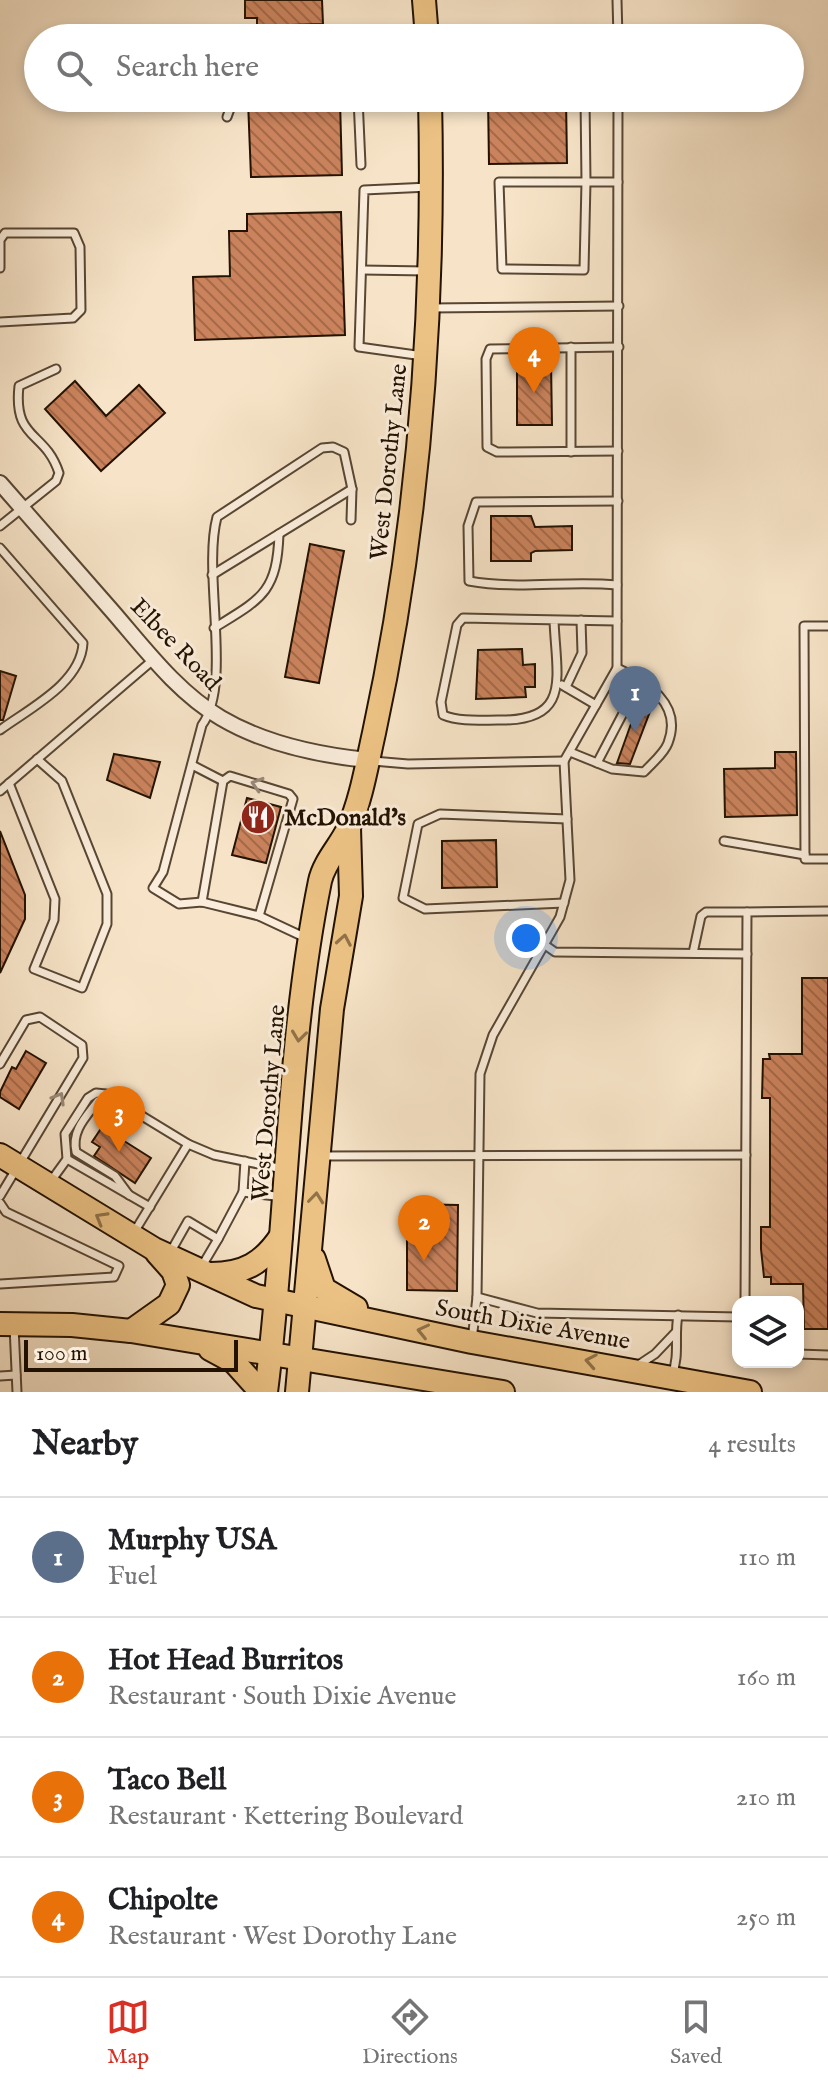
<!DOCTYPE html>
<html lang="en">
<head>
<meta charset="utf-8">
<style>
	:root { --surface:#fff; --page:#f6f6f6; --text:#202124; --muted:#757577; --line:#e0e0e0; --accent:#d93025 }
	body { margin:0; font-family:"IM FELL English",serif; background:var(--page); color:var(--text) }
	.controls { position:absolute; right:24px; bottom:24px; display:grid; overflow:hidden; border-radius:16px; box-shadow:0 4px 12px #0003 }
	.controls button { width:72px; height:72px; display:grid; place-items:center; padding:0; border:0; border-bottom:2px solid var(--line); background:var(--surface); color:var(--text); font:40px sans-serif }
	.scale { position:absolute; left:24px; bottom:20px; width:214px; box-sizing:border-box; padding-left:8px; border:4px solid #231201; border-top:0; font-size:22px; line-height:28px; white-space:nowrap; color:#231201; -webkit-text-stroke:6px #faeddb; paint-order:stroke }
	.you { position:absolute; left:526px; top:938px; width:28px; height:28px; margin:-20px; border:6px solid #fff; border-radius:50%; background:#1a73e8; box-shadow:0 0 0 12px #1a73e833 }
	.badge { display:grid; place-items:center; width:52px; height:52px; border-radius:50%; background:var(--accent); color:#fff; font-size:26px; font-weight:700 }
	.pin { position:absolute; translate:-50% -66px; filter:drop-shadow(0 2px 4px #0008) }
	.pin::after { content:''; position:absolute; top:42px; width:28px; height:24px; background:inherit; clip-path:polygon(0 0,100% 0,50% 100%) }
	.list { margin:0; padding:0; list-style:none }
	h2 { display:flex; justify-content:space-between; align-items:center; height:104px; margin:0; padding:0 32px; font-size:34px }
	h2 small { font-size:26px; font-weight:400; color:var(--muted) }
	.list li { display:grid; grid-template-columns:52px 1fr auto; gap:24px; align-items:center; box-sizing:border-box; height:120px; padding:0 32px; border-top:2px solid var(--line) }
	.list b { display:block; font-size:30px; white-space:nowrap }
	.list p { margin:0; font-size:26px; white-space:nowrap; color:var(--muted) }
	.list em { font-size:26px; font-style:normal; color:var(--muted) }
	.icon { flex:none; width:44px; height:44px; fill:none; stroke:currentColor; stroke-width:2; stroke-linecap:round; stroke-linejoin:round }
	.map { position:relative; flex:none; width:828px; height:1392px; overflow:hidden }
	.search { position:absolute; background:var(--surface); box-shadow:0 4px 12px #0003; left:24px; right:24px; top:24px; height:88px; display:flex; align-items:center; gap:20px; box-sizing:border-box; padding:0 28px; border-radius:44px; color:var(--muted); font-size:30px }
	.sheet { height:584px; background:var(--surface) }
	nav { display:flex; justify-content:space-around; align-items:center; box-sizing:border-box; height:112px; border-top:2px solid var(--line); background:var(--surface); font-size:22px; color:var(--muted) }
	nav a { display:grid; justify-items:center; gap:4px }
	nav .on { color:var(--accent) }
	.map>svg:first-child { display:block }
	.building { fill:url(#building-back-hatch); stroke:#231201; stroke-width:2 }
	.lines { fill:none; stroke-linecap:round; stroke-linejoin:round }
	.lane-casing { stroke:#584633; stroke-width:11 }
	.street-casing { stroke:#584633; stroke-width:18 }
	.primary-casing { stroke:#231201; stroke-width:26 }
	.lane { stroke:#faeddb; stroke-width:7 }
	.street { stroke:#faeddb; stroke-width:14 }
	.primary { stroke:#ecc284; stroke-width:22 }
	.oneway { stroke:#998a79 }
	.oneway2 { stroke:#927349 }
	.labels { text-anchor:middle; stroke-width:6; stroke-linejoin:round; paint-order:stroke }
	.street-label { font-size:24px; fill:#231201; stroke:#faeddb }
	.poi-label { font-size:24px; font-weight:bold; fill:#231201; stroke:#faeddb; text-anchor:start }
</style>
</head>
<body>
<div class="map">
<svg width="828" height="1392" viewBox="0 0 828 1392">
	<defs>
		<pattern id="building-back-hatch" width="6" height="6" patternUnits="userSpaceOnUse" patternTransform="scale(2)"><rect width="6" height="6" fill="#ca835d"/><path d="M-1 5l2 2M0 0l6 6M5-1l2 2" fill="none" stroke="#a46a4a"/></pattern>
	</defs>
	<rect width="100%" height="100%" fill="#f7e4c8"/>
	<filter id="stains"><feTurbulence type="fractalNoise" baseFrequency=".0025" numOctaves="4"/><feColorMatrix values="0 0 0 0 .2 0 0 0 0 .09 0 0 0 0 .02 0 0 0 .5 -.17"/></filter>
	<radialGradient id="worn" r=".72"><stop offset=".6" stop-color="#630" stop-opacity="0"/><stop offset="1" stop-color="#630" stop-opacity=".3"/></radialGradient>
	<g class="building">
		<path d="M245,0H322L323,24L257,26V18H245Z"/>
		<path d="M488,98H566L567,163L489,164Z"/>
		<path d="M340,100L342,175L251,177L248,101Z"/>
		<path d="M341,212L345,335L195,340L193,277L230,276L229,231H247V214Z"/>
		<path d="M517,362H551L552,425H517Z"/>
		<path d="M75,381L106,416L139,385L165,413L101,471L45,409Z"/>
		<path d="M491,516H531L535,527L572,526V550L535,551L531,553V561H491Z"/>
		<path d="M310,544L344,551L319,683L285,677Z"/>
		<path d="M522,649L523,665L535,664V687H525L526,697L476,699L478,650Z"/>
		<path d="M0,671L16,676L3,720H0Z"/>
		<path d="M641,696L654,701L630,764L617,763Z"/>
		<path d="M775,752H796L797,815L725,817L724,769L775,768Z"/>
		<path d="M114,754L160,762L150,798L107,780Z"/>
		<path d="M247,798L281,807L266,863L232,855Z"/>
		<path d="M0,831L25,895V919L0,973Z"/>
		<path d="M496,840L497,887L442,888V841Z"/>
		<path d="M802,978H828V1329H804L803,1284H771V1277H764L761,1249V1227H770V1098H762L763,1059H770L769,1054H802Z"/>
		<path d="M26,1051L46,1063L19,1109L0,1097V1092L12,1067L16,1069Z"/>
		<path d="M102,1127L151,1158L135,1183L94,1156L100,1147L92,1142Z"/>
		<path d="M407,1204L458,1205L457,1291L407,1290Z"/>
	</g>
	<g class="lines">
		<g class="lane-casing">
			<g id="lane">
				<path d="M617,0L618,38"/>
				<path d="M358,98L361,165"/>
				<path d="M585,98L586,182H618"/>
				<path d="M227,117L234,98"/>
				<path d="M499,182H586L584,270L502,269Z"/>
				<path d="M0,268V240L5,233H74L80,247L81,310L73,318L0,322"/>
				<path d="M362,270L427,271"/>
				<path d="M429,308L619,306"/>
				<path d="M423,356L359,347L364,190L429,187"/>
				<path d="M618,451L497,452L487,447L486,359L490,349L619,347"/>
				<path d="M571,452V347"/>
				<path d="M0,526L56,481L59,473C45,430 13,441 19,386L56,369"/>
				<path d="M0,548L83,643C81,683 30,708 0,730"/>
				<path d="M212,575L352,489"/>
				<path d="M617,585C568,580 518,590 469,581L468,526L476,502L618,501"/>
				<path d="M554,620C556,676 573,722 498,720C480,720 460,722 443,715L441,702L457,625L463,618L617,621"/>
				<path d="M828,626H804L805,859H828"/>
				<path d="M214,628C261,599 277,593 279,534"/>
				<path d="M562,685L596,705"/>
				<path d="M566,687L582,653L581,620"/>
				<path d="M570,752L612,769L644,772C651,764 664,754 668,743C683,704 647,682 617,668"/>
				<path d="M373,761L408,764L564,761L570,880L560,917L493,1035L480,1074L477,1297L472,1340"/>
				<path d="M564,761L617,668L618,98"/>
				<path d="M597,763L641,679"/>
				<path d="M192,765L223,781"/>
				<path d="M9,783L55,899L54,920L34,969L82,988L107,924V894L62,781L37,759"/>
				<path d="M0,791L153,660"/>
				<path d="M724,841L805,855"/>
				<path d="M202,902L223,781L230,776L289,794L293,799L259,916"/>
				<path d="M564,903L425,909L403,898L418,824L440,814L567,819"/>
				<path d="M306,938L259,916L202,902L179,904L153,888L163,872L202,725C233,683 202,574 217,517L322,448L333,447L344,452L352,489L351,520"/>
				<path d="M545,945L555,952L747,954"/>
				<path d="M693,953L701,916L706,912H747"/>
				<path d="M0,1064L26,1020L40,1017L82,1045L83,1058L0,1196"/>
				<path d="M116,1103L98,1101C86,1117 71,1131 76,1152L115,1176L129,1195"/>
				<path d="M320,1156L746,1155"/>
				<path d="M67,1159L150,1207"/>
				<path d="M245,1161L243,1192L283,1197"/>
				<path d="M51,1181L67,1159L65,1134L88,1098L96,1093L106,1094L188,1144"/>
				<path d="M0,1203L6,1212L119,1266L114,1277L0,1284"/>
				<path d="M133,1234L188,1144L214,1155L283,1169"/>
				<path d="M218,1239L243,1192"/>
				<path d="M170,1253L188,1221L218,1239L202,1266"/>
				<path d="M477,1297L537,1313L738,1317"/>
				<path d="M745,1302L747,912L828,911"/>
				<path d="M14,1326L17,1392"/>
				<path d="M798,1354L828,1355"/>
				<path d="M637,1366L655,1354L675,1333"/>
				<path d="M672,1375C680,1355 674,1336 678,1315"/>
				<path d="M0,1376L16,1375"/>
			</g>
		</g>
		<g class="street-casing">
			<path id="street" d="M0,483C38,526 75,569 113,612C145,649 178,693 221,718C265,744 318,755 367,760"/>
		</g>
		<g class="primary-casing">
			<g id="primary">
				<path d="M424,0L427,38"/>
				<path d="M0,1155L154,1249L256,1296L472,1342L750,1392"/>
				<path d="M314,1259L324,1289L356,1308"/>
				<path d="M211,1274C244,1274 263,1263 281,1236"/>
				<path d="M0,1324L72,1325L131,1331L503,1392"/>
				<path d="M131,1331L169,1304L178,1285L173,1271L157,1253"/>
				<path d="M210,1349L234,1362L261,1392"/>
				<path d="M266,1392C288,1222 286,1049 320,881C324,862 340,846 348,829C361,801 367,764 374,733C419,525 435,311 430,98"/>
				<path d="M297,1392L332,1009L351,896L349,828"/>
			</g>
		</g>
		<use href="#lane" class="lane"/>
		<use href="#street" class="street"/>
		<use href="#primary" class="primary"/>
	</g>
	<defs><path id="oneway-chevron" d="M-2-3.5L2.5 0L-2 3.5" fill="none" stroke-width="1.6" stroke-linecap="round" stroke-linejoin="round" transform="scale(2)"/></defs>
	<g class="oneway">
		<use href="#oneway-chevron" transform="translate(257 784) rotate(-163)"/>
		<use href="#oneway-chevron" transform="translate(59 1098) rotate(-60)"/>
	</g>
	<g class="oneway2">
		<use href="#oneway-chevron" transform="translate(344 940) rotate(-80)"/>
		<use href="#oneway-chevron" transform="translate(299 1036) rotate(97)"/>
		<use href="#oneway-chevron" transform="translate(316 1198) rotate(-84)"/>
		<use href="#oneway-chevron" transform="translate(101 1218) rotate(-150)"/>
		<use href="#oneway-chevron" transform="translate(423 1331) rotate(-167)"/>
		<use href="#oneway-chevron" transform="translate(591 1361) rotate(-170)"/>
	</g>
	<defs>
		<g id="restaurant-disc" transform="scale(1.8)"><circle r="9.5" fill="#8f2418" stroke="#faeddb"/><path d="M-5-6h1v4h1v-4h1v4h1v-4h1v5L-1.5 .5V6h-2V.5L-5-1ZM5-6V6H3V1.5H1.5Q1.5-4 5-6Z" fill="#fff"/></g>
	</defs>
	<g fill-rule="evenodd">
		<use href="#restaurant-disc" x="258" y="817"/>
	</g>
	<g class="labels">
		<g class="street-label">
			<text transform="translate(388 462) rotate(-84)" y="8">West Dorothy Lane</text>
			<text transform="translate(176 644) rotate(46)" y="8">Elbee Road</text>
			<text transform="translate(268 1103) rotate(-85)" y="8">West Dorothy Lane</text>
			<text transform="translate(533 1324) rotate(10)" y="8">South Dixie Avenue</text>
		</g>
		<g class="poi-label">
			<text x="284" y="825">McDonald's</text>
		</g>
	</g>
	<rect width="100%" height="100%" filter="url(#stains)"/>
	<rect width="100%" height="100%" fill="url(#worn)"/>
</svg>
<div class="controls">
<button><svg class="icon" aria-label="layers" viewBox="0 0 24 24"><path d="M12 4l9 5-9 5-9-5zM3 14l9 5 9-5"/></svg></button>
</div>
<div class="scale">100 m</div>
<div class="you"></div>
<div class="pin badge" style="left:635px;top:732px;background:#5c6f8a">1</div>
<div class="pin badge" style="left:424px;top:1261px;background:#e8710a">2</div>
<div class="pin badge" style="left:119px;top:1152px;background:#e8710a">3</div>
<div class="pin badge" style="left:534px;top:393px;background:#e8710a">4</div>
<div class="search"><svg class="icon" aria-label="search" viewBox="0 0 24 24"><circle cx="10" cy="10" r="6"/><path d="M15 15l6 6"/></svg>Search here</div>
</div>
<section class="sheet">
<h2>Nearby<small>4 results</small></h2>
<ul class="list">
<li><span class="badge" style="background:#5c6f8a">1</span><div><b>Murphy USA</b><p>Fuel</p></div><em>110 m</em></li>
<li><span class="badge" style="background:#e8710a">2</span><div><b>Hot Head Burritos</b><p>Restaurant · South Dixie Avenue</p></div><em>160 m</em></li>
<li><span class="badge" style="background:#e8710a">3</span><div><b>Taco Bell</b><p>Restaurant · Kettering Boulevard</p></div><em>210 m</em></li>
<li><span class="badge" style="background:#e8710a">4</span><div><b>Chipolte</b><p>Restaurant · West Dorothy Lane</p></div><em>250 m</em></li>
</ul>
</section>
<nav>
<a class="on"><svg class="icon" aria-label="map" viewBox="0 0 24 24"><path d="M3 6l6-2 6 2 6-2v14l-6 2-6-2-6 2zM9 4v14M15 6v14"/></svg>Map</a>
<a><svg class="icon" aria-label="directions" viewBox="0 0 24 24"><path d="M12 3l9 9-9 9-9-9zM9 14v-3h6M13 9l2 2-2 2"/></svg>Directions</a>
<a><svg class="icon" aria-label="saved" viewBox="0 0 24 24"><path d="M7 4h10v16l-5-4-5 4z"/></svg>Saved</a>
</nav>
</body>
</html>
